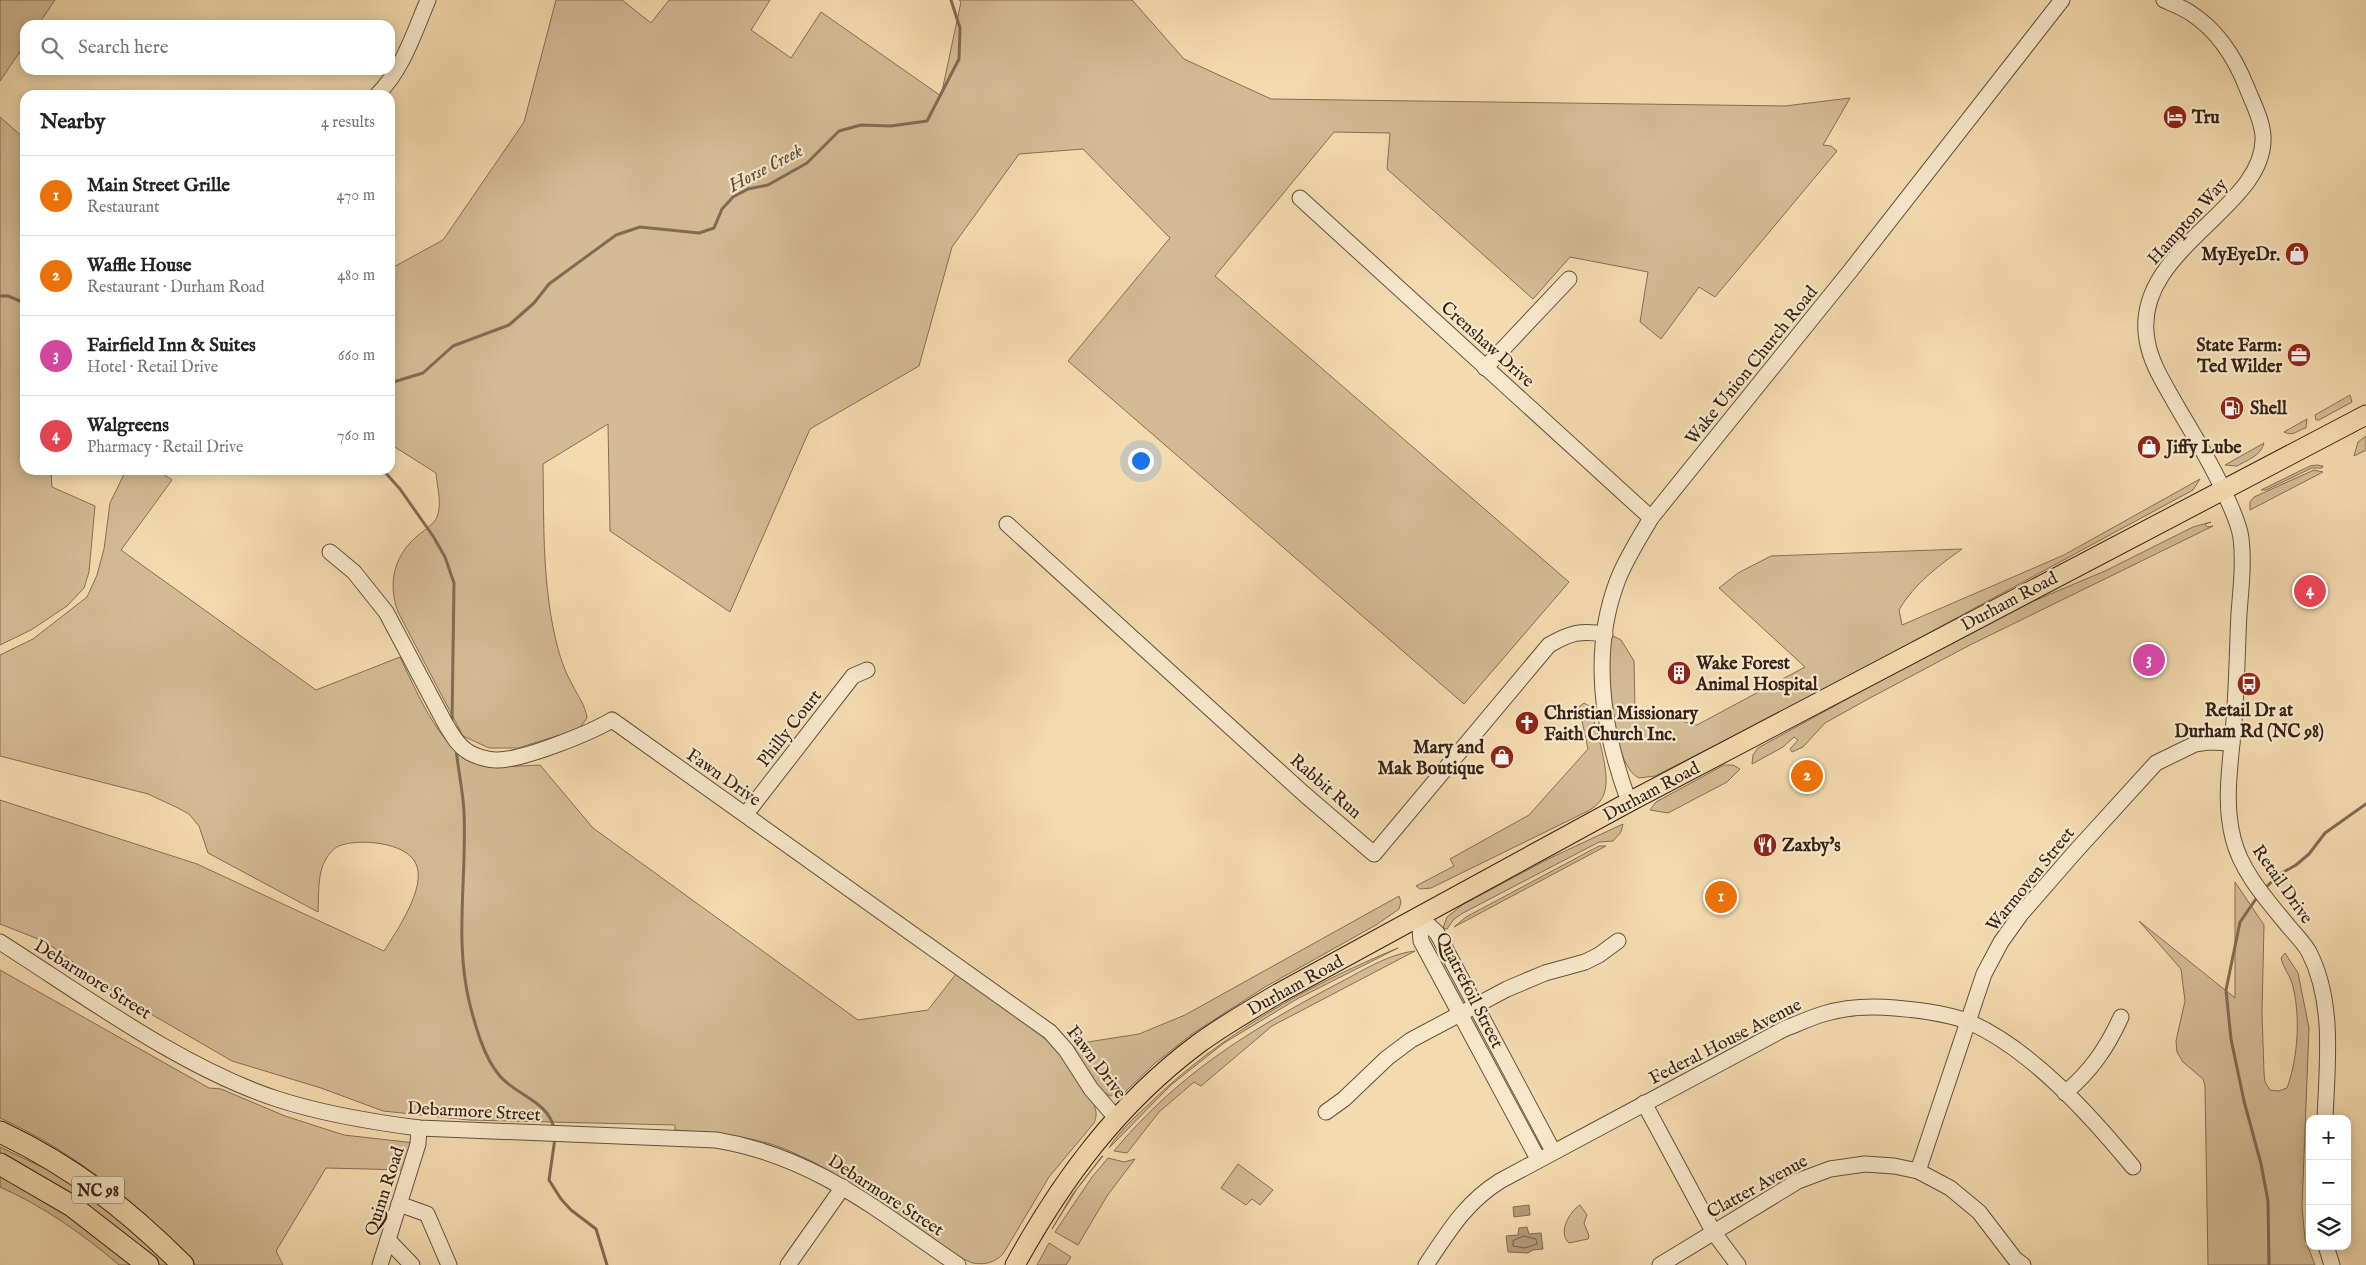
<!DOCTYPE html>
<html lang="en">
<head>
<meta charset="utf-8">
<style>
	:root { --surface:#fff; --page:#f6f6f6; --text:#222; --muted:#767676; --line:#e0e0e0; --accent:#ea580c }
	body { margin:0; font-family:"IM FELL English",serif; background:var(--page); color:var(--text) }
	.controls { position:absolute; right:15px; bottom:15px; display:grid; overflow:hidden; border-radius:10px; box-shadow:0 2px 12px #0003 }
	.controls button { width:45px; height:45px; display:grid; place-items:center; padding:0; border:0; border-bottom:1px solid var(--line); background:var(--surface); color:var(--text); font:25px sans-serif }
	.you { position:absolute; left:1140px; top:460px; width:18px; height:18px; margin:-12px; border:4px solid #fff; border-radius:50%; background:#1a73e8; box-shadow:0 0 0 8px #1a73e833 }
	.badge { display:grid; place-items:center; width:32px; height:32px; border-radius:50%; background:var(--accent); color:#fff; font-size:16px; font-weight:700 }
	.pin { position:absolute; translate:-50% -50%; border:2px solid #fff; box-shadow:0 1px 5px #0006 }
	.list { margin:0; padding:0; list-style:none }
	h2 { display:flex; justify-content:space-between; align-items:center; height:65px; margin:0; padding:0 20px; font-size:21px }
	h2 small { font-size:16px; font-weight:400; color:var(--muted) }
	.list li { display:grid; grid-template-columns:32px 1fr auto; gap:15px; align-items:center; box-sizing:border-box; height:80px; padding:0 20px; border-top:1px solid var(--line) }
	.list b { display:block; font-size:19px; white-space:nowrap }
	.list p { margin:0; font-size:16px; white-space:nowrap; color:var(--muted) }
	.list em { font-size:16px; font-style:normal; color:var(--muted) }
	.icon { flex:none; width:28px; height:28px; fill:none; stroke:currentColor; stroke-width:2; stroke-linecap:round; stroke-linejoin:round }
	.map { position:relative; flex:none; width:2366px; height:1265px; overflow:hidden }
	.search { position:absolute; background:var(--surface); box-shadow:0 2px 12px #0003; left:20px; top:20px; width:375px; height:55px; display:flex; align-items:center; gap:12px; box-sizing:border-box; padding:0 18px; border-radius:15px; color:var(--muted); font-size:19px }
	.panel { position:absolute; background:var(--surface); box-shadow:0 2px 12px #0003; left:20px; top:90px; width:375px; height:385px; border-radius:15px }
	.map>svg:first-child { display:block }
	.green { fill:#d3bb95; stroke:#846e56 }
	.water { fill:#b39c7b; stroke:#806b53 }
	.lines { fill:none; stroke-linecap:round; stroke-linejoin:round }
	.shore { stroke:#745e48; stroke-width:1 }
	.stream { stroke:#806b53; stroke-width:3 }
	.minor-casing { stroke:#64503c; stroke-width:17 }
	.major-casing { stroke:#342116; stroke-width:21 }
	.highway-casing { stroke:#342116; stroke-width:23 }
	.minor { stroke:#f8e8cb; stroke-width:15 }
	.major { stroke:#f4dbaf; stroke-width:19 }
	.highway { stroke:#f4dbaf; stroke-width:21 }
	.labels { text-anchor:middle; stroke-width:4.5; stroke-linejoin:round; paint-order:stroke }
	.shield { fill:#f8e8cb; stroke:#6f5d4c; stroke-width:1 }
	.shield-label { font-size:16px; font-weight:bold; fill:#342116 }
	.poi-label { font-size:18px; font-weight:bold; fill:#342116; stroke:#f8e8cb; text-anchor:start }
	.street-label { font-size:18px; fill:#342116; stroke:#f8e8cb }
	.water-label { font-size:19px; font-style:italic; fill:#604c39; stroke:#f8e8cb }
</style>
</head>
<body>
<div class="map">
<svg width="2366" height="1265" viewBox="0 0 2366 1265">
	<rect width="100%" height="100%" fill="#f4dbaf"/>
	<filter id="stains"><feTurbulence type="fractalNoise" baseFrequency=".004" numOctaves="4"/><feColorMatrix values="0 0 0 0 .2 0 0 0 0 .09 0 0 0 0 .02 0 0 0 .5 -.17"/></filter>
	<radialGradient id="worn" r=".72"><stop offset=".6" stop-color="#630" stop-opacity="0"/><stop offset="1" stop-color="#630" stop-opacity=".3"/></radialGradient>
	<g class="green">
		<path d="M0,0H55L38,25H25V44L0,81Z"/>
		<path d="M556,0H622L651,23L669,0H770L751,30L791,58L821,12L941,96L961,2L959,0H1132L1184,59L1271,99L1785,106L1850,98L1823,145L1831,146L1837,151L1715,297L1699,287L1661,339L1640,322L1648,272L1570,257L1533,299L1387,169L1390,133L1334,132L1215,276L1569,582L1464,704L1068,361L1170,238L1083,149L1019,154L952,247L919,366L810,429L730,612L610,531L608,424L543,464C544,526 542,588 558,649C561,660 566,674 572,684C578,697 585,704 587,718L579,729L518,748H489L463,736L398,612C388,585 393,558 415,538C421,532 432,526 436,519C443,506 437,487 436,473L390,444V269L443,240L524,122Z"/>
		<path d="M0,117L25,139V470H51L52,487L95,506L89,572L84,588L67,606L31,630L0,645Z"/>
		<path d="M2350,395L2352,402L2319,420H2316L2315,415Z"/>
		<path d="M2307,419L2306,428C2297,430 2294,437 2284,432Z"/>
		<path d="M2366,436V450L2354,456L2358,442Z"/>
		<path d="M2264,443C2261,456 2247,460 2237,466L2225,465Z"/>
		<path d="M2317,465L2323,466L2322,468H2312L2266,490H2261L2310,466Z"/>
		<path d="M126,470H157L172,480L121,550L316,690L400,657C415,688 439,747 471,760C493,769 518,766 540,765L593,828L858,1020L928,1010L956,974L1047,1036C1060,1050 1091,1090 1095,1108C1097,1114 1096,1118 1094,1123L1049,1177L1003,1254C994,1263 985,1265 973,1263C950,1255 930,1238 911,1225C873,1199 836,1171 794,1153C756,1135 715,1134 675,1130V1125L469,1120L383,1111L321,1088L232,1061L118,995L46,942L0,924V800L197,864L384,951C396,932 427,887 416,864C407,842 358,838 339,846C335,847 328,855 326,859C317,873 319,896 318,912L208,853L199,826L189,814L178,808L148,794L0,756V655L33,639L87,597L97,575L104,549L110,503Z"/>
		<path d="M2314,470L2323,472L2250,510V502L2254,497Z"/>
		<path d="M2200,479L2193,490L1801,702L1655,776L1639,778C1615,767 1609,693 1608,669C1608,659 1610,649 1611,639L1613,636L1621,640L1634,661L1635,709L1697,725L1805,667L1719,588L1738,573L1771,556L1962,549C1938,566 1914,584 1899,610L1902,625L2064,555Z"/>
		<path d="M2211,522L2205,524L2207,527L2213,526L1970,645L1868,699L1825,723L1803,747L1792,752L1790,749L1798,740L1794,737L1783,747L1752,764L1753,755L1758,748L1998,616L2105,571L2193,527Z"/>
		<path d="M1584,703L1591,707C1595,730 1612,773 1604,794C1601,802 1595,807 1588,811L1431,888L1420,889L1416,886L1454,866L1450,859L1529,815L1588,749L1579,707Z"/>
		<path d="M1724,765H1733L1740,769L1727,782L1668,813L1650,810L1656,802Z"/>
		<path d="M1623,824L1621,832L1613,841L1599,842L1463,913L1454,919L1447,929L1443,928L1447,917L1462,905L1548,859Z"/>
		<path d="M1599,846H1606L1454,927L1466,917Z"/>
		<path d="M2235,882L2264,925L2262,1012L2264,1073L2265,1082L2270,1090L2279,1091L2287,1088C2298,1058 2301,1015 2292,983C2289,974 2283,967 2281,958L2285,953L2298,973L2309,1028L2302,1207L2305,1239L2315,1265H2208L2205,1086L2203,1079L2183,1062L2177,1052L2176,1041L2185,1001L2181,969L2139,921L2235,998Z"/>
		<path d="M1399,896L1401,902L1399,909L1376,925L1265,987L1192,1034L1154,1064L1123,1094L1110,1096L1098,1089L1075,1054V1044L1139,1034L1185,1015Z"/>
		<path d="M1398,948L1297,999L1224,1043L1171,1085L1109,1148C1119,1131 1136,1116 1150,1103C1220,1035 1308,985 1398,948Z"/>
		<path d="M1415,951L1272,1026L1201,1086L1194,1082L1159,1112L1127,1153L1114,1151C1178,1074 1247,1032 1335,985C1359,973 1387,954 1415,951Z"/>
		<path d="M0,970L209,1088L221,1089L285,1116L344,1135L424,1144L408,1170L326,1168L276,1251L283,1265H194C179,1249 165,1233 149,1218C105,1178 54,1143 0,1118Z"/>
		<path d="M0,1147L67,1179L103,1204L174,1265H156L0,1158Z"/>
		<path d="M1102,1156H1103L1077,1189L1052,1229L1072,1195Z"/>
		<path d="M1108,1158L1124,1162L1135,1159L1107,1196L1078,1245L1055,1232L1092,1177Z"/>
		<path d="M1238,1164L1273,1190L1260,1205L1252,1199L1246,1205L1221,1188Z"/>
		<path d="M0,1173L48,1197L136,1265H119C83,1234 43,1206 0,1187Z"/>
		<path d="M1580,1205L1587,1215L1584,1223L1589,1236L1588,1239L1569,1243C1557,1233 1570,1211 1580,1205Z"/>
		<path d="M1049,1243L1071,1257L1066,1265H1037Z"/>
	</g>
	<g class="water">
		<path d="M1529,1205L1530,1215L1514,1217L1513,1207Z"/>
		<path d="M1527,1227L1529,1234L1541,1233L1543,1249L1533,1250L1528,1253L1508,1252L1506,1236L1518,1235L1519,1228Z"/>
	</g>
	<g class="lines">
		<path class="shore" d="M1524,1236L1536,1239L1537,1244L1525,1248L1513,1246V1241Z"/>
		<g class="stream">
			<path d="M0,296H8L25,303"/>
			<path d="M390,383L423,373L453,346L509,325L534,303L549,284L616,235L640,227L699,233L714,228L722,209L733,197L748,189L768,185L807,163L839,131L861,125L891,126L927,121L959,59L960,28L951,0"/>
			<path d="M383,470L400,489L433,536L445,557L454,583L452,722"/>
			<path d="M456,748C458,770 463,791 464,812C467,877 454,942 470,1005C476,1028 484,1057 499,1075C515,1095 549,1101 554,1129"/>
			<path d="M2264,889L2280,874L2296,865L2309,854L2325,833L2366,804"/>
			<path d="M2258,896L2240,922L2226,990L2231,1039L2244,1101L2261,1164L2268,1201L2269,1265"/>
			<path d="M555,1138L549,1180L561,1199L571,1210L596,1229L607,1265"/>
		</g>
		<g class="minor-casing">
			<g id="minor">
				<path d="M2164,0C2173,4 2184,8 2192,14C2218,31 2236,60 2247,88C2253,103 2262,120 2263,136C2267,209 2131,249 2147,340C2151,364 2164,383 2175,403C2193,434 2212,464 2226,496C2232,510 2239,523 2241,538C2244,562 2241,588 2239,613C2237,652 2237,692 2233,732C2230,768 2224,803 2233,838C2241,872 2268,901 2289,927C2296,935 2304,943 2309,952C2335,1003 2327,1064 2325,1119"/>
				<path d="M377,95C403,69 414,33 428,0"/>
				<path d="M1300,198L1651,518"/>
				<path d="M1485,368L1569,279"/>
				<path d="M1007,524L1303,793L1374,854L1549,645C1570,633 1580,630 1605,634"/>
				<path d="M330,552L354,572L386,612L446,725C452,734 457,745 467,751C474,756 488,760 496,760C521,761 590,733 612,720L1050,1032L1066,1050L1091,1089L1117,1119"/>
				<path d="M1629,802C1603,732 1590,654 1617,582C1625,560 1639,539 1651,518L1851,270L2062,0"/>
				<path d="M746,814L853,676L867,670"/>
				<path d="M1419,916L1421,941L1538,1159"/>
				<path d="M1419,916L1437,933L1553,1151"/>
				<path d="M0,942C85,996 182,1068 277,1099C323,1114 372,1122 419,1128L716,1140C814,1156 878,1211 958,1265"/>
				<path d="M2065,1093C2091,1071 2107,1048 2121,1017"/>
				<path d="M1644,1103L1714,1233L1738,1265"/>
				<path d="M1326,1112L1344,1099L1387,1058L1411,1040L1507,989L1545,973L1585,962L1599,955L1618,941"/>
				<path d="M1918,1171L1984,974L2001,942L2021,914L2075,852L2156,763L2195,744L2208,742L2232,743"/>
				<path d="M399,1204L427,1214L449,1265"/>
				<path d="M388,1240L412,1265"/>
				<path d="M2326,1246L2332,1265"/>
				<path d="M380,1265L418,1144L419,1128"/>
				<path d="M788,1265L843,1187"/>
				<path d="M1426,1265C1449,1231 1465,1203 1500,1181L1784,1029C1797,1024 1810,1018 1823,1014C1846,1007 1872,1006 1895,1008C1919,1010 1947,1013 1969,1022C2031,1049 2091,1116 2133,1167"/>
				<path d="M1660,1265L1798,1181L1830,1169L1865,1164L1894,1166L1918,1171L1950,1188L1979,1212L2015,1259L2023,1265"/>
			</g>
		</g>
		<g class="major-casing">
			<path id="major" d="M1015,1265C1063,1178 1118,1104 1198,1044C1224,1025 1252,1009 1279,993L1629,802L2366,415"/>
		</g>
		<g class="highway-casing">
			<g id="highway">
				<path d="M0,1132C72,1166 127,1209 183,1265"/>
				<path d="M0,1164L72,1206L148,1265"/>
			</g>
		</g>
		<use href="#minor" class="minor"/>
		<use href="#major" class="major"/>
		<use href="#highway" class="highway"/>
	</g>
	<defs>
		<g id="hotel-disc" transform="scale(1.25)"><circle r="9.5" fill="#8f2418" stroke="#f8e8cb"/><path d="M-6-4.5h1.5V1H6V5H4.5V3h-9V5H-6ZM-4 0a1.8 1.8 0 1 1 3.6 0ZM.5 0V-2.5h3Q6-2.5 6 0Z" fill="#fff"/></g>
		<g id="shop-disc" transform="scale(1.25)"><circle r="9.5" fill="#8f2418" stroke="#f8e8cb"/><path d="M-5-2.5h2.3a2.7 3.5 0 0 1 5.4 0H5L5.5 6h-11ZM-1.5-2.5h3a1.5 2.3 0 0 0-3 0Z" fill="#fff"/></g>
		<g id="office-disc" transform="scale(1.25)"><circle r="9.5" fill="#8f2418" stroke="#f8e8cb"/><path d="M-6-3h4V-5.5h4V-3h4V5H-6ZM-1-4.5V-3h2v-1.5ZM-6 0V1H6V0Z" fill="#fff"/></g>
		<g id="fuel-disc" transform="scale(1.25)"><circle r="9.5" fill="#8f2418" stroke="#f8e8cb"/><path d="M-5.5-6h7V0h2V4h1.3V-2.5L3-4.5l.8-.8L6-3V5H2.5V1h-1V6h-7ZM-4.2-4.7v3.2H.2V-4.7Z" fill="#fff"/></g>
		<g id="building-disc" transform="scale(1.25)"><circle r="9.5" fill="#8f2418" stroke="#f8e8cb"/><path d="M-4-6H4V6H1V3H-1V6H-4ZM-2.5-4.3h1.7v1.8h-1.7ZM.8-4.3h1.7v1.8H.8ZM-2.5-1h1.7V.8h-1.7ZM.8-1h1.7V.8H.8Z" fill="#fff"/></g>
		<g id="bus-disc" transform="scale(1.25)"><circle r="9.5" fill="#8f2418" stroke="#f8e8cb"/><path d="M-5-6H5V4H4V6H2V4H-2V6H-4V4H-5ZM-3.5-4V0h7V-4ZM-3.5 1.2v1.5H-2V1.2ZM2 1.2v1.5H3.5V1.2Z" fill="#fff"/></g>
		<g id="church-disc" transform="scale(1.25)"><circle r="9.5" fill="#8f2418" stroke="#f8e8cb"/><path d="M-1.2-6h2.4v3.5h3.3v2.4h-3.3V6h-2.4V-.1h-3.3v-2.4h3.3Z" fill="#fff"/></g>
		<g id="restaurant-disc" transform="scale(1.25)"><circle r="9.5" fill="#8f2418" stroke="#f8e8cb"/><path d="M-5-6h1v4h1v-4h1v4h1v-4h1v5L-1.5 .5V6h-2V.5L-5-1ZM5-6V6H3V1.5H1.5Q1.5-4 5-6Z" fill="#fff"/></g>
	</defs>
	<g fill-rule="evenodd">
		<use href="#hotel-disc" x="2175" y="117"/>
		<use href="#shop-disc" x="2297" y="254"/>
		<use href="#office-disc" x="2299" y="355"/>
		<use href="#fuel-disc" x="2232" y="408"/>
		<use href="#shop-disc" x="2149" y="447"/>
		<use href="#building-disc" x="1679" y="673"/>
		<use href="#bus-disc" x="2249" y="684"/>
		<use href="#church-disc" x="1527" y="723"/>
		<use href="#shop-disc" x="1502" y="757"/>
		<use href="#restaurant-disc" x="1765" y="845"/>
	</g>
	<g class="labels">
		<rect class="shield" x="72" y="1176.5" width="52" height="27" rx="4"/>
		<g class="shield-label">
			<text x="98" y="1196">NC 98</text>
		</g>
		<g class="poi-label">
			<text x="2192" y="123">Tru</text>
			<text x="2280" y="260" text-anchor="end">MyEyeDr.</text>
			<text x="2282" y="351" text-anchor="end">State Farm:<tspan x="2282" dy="21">Ted Wilder</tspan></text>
			<text x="2250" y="414">Shell</text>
			<text x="2166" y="453">Jiffy Lube</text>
			<text x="1696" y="669">Wake Forest<tspan x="1696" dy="21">Animal Hospital</tspan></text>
			<text x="2249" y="716" text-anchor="middle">Retail Dr at<tspan x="2249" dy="21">Durham Rd (NC 98)</tspan></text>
			<text x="1544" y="719">Christian Missionary<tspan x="1544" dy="21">Faith Church Inc.</tspan></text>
			<text x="1484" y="753" text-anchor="end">Mary and<tspan x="1484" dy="21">Mak Boutique</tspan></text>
			<text x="1782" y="851">Zaxby's</text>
		</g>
		<g class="street-label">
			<text transform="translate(2187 221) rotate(-48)" y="6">Hampton Way</text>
			<text transform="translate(1488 344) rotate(42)" y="6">Crenshaw Drive</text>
			<text transform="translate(1751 365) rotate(-51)" y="6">Wake Union Church Road</text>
			<text transform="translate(2009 601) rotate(-28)" y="6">Durham Road</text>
			<text transform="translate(789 728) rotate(-52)" y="6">Philly Court</text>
			<text transform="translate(724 777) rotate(35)" y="6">Fawn Drive</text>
			<text transform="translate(1326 786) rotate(41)" y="6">Rabbit Run</text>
			<text transform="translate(1651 791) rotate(-28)" y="6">Durham Road</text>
			<text transform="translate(2030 879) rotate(-51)" y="6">Warmoven Street</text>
			<text transform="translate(2283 884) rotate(55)" y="6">Retail Drive</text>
			<text transform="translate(93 979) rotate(32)" y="6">Debarmore Street</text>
			<text transform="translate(1295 985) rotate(-29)" y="6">Durham Road</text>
			<text transform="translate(1470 990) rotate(63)" y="6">Quatrefoil Street</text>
			<text transform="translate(1725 1041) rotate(-27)" y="6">Federal House Avenue</text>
			<text transform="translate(1097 1062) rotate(53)" y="6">Fawn Drive</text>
			<text transform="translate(474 1111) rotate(3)" y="6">Debarmore Street</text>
			<text transform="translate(1757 1186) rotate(-29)" y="6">Clatter Avenue</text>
			<text transform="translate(384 1191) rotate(-72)" y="6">Quinn Road</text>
			<text transform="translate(886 1195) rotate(33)" y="6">Debarmore Street</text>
		</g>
		<g class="water-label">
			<text transform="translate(765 167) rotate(-28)" y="7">Horse Creek</text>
		</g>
	</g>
	<rect width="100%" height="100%" filter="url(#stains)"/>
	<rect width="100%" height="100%" fill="url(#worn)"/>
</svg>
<div class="controls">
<button>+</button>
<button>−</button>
<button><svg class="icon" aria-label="layers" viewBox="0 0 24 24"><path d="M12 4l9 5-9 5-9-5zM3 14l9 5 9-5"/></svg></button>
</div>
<div class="you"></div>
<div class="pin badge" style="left:1721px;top:897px;background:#e8710a">1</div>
<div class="pin badge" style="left:1807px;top:776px;background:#e8710a">2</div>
<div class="pin badge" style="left:2149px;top:660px;background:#d1479c">3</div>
<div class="pin badge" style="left:2310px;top:591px;background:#e0444e">4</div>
<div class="search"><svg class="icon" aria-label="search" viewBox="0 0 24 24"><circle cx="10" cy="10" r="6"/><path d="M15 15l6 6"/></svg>Search here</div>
<section class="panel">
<h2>Nearby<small>4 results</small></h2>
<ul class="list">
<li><span class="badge" style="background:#e8710a">1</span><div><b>Main Street Grille</b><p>Restaurant</p></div><em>470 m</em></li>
<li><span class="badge" style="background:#e8710a">2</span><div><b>Waffle House</b><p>Restaurant · Durham Road</p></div><em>480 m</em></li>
<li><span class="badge" style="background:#d1479c">3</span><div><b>Fairfield Inn &amp; Suites</b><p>Hotel · Retail Drive</p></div><em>660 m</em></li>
<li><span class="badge" style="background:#e0444e">4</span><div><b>Walgreens</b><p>Pharmacy · Retail Drive</p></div><em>760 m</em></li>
</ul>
</section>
</div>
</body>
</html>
